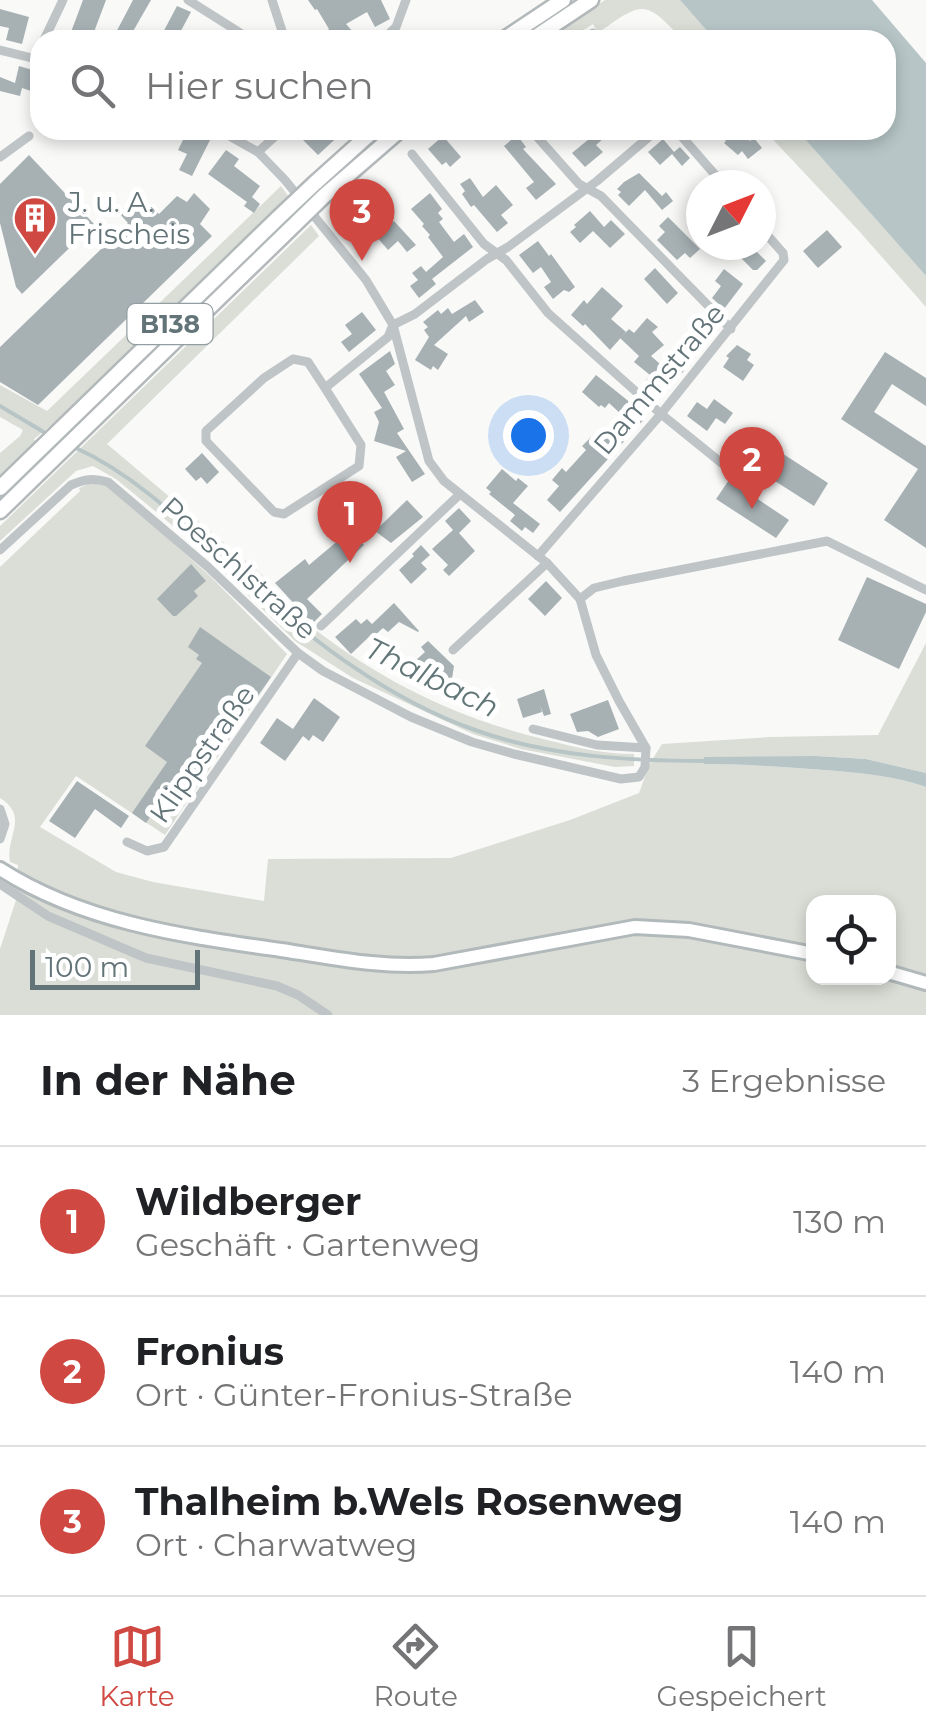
<!DOCTYPE html>
<html lang="de">
<head>
<meta charset="utf-8">
<style>
	:root { --surface:#fff; --page:#f2f2f2; --text:#202124; --muted:#757577; --line:#e0e0e0; --accent:#cf4842 }
	body { margin:0; font-family:Montserrat,sans-serif; background:var(--page); color:var(--text) }
	.controls { position:absolute; right:30px; bottom:30px; display:grid; overflow:hidden; border-radius:20px; box-shadow:0 5px 15px #0003 }
	.controls button { width:90px; height:90px; display:grid; place-items:center; padding:0; border:0; border-bottom:2px solid var(--line); background:var(--surface); color:var(--text); font:50px sans-serif }
	.compass { position:absolute; left:686px; top:170px; width:90px; height:90px; border-radius:50%; background:var(--surface); box-shadow:0 5px 15px #0003; rotate:48deg }
	.scale { position:absolute; left:30px; bottom:25px; width:170px; box-sizing:border-box; padding-left:10px; border:5px solid #637479; border-top:0; font-size:28px; line-height:35px; white-space:nowrap; color:#637479; -webkit-text-stroke:8px #fff; paint-order:stroke }
	.you { position:absolute; left:528px; top:435px; width:35px; height:35px; margin:-25px; border:8px solid #fff; border-radius:50%; background:#1a73e8; box-shadow:0 0 0 15px #1a73e833 }
	.badge { display:grid; place-items:center; width:65px; height:65px; border-radius:50%; background:var(--accent); color:#fff; font-size:32px; font-weight:700 }
	.pin { position:absolute; translate:-50% -82px; filter:drop-shadow(0 2px 5px #0008) }
	.pin::after { content:''; position:absolute; top:52px; width:35px; height:30px; background:inherit; clip-path:polygon(0 0,100% 0,50% 100%) }
	.list { margin:0; padding:0; list-style:none }
	h2 { display:flex; justify-content:space-between; align-items:center; height:130px; margin:0; padding:0 40px; font-size:42px }
	h2 small { font-size:32px; font-weight:400; color:var(--muted) }
	.list li { display:grid; grid-template-columns:65px 1fr auto; gap:30px; align-items:center; box-sizing:border-box; height:150px; padding:0 40px; border-top:2px solid var(--line) }
	.list b { display:block; font-size:38px; white-space:nowrap }
	.list p { margin:0; font-size:32px; white-space:nowrap; color:var(--muted) }
	.list em { font-size:32px; font-style:normal; color:var(--muted) }
	.icon { flex:none; width:55px; height:55px; fill:none; stroke:currentColor; stroke-width:2; stroke-linecap:round; stroke-linejoin:round }
	.map { position:relative; flex:none; width:926px; height:1015px; overflow:hidden }
	.search { position:absolute; background:var(--surface); box-shadow:0 5px 15px #0003; left:30px; right:30px; top:30px; height:110px; display:flex; align-items:center; gap:25px; box-sizing:border-box; padding:0 35px; border-radius:30px; color:var(--muted); font-size:38px }
	.sheet { height:580px; background:var(--surface) }
	nav { display:flex; justify-content:space-around; align-items:center; box-sizing:border-box; height:140px; border-top:2px solid var(--line); background:var(--surface); font-size:28px; color:var(--muted) }
	nav a { display:grid; justify-items:center; gap:5px }
	nav .on { color:var(--accent) }
	.map>svg:first-child { display:block }
	.green { fill:#dbded7; fill-rule:evenodd }
	.water { fill:#b7c5c6 }
	.lines { fill:none; stroke-linecap:round; stroke-linejoin:round }
	.stream { stroke:#b7c5c6; stroke-width:4 }
	.building { fill:#a7b1b4 }
	.secondary-casing { stroke:#b1b9bb; stroke-width:18 }
	.primary-casing { stroke:#b3b9bb; stroke-width:19 }
	.street { stroke:#bfc4c6; stroke-width:9 }
	.secondary { stroke:#fff; stroke-width:12 }
	.primary { stroke:#fff; stroke-width:14 }
	.primary-bridge-casing { stroke:#b3b9bb; stroke-width:19; stroke-linecap:butt }
	.primary-bridge { stroke:#fff; stroke-width:14 }
	.labels { text-anchor:middle; stroke-width:10; stroke-linejoin:round; paint-order:stroke }
	.shield { fill:#fff; stroke:#929ea1; stroke-width:2.5 }
	.shield-label { font-size:25px; font-weight:bold; fill:#637479 }
	.poi-label { font-size:28px; fill:#637479; stroke:#fff; text-anchor:start }
	.street-label { font-size:28px; fill:#637479; stroke:#fff }
	.water-label { font-size:30px; font-style:italic; fill:#637778; stroke:#fff }
</style>
</head>
<body>
<div class="map">
<svg width="926" height="1015" viewBox="0 0 926 1015">
	<rect width="100%" height="100%" fill="#f9f9f8"/>
	<g class="green">
		<path d="M605,0H680L715,40H683C645,0 644,0 598,33L593,24L568,40H545Z"/>
		<path d="M764,130H797L926,276V307L859,231Z"/>
		<path d="M281,186L289,197L59,419L34,439L37,444L0,478V453L20,436L23,430L0,417V385L47,411Z"/>
		<path d="M311,225L319,236L107,444L268,580L265,588C351,665 439,715 551,741C578,748 605,754 634,754V766L615,767L521,749L473,734L353,678L295,641L200,548L116,479L93,466L76,471L0,541V526Z"/>
		<path d="M91,483L107,485L119,494L211,577L287,654L165,835L76,776L40,827L116,872L153,882L264,901L268,859L451,858L570,820L639,793L650,763L662,744L770,737L878,735L926,643V773L866,759L816,756L705,764C745,764 784,767 824,770C859,773 893,775 926,787V1015H0V949L16,900L18,865L10,862C5,837 30,817 0,798V567L80,491L79,488ZM814,902H888V978H814Z"/>
	</g>
	<g class="water">
		<path d="M680,0H872L926,63V276L797,130H886V40H715Z"/>
		<path d="M816,756L866,759L926,773V787C893,775 858,773 824,770C784,767 744,764 704,764V757Z"/>
	</g>
	<g class="lines">
		<g class="stream">
			<path d="M0,406L47,434"/>
			<path d="M74,447C140,477 189,529 241,577C310,639 387,699 475,730C550,757 630,761 708,761"/>
		</g>
	</g>
	<g class="building">
		<path d="M83,0H106L91,40H68Z"/>
		<path d="M133,0H151L128,40H112Z"/>
		<path d="M308,0H381L390,19L375,27L367,12L346,24L360,40H334L327,31L329,29L317,9L315,10Z"/>
		<path d="M177,6L191,12L176,40H159Z"/>
		<path d="M0,9L29,17L22,44L6,40L9,28L0,26Z"/>
		<path d="M19,66L36,71L31,91L22,88L20,96L0,91V77L15,83Z"/>
		<path d="M188,130H195L211,138L192,176L179,170L187,154L178,150Z"/>
		<path d="M304,130H345L318,155L298,135Z"/>
		<path d="M581,130H597L604,138L596,145L603,152L585,167L572,153L589,139Z"/>
		<path d="M727,130H740L750,141L754,138L762,148L748,159L742,151L738,155L724,143L726,141L721,135Z"/>
		<path d="M517,135L526,147L523,149L556,184L536,200L526,188L534,182L504,146Z"/>
		<path d="M443,136L461,157L450,167L446,162L442,165L428,149Z"/>
		<path d="M663,139L674,152L680,147L690,158L682,166L672,154L660,165L648,152Z"/>
		<path d="M226,150L239,159L234,166L260,186L252,197L260,204L254,213L244,206L247,202L208,174Z"/>
		<path d="M29,155L94,224L22,294L16,287L0,223V184Z"/>
		<path d="M639,173L662,196L666,192L673,201L662,210L645,190L629,206L618,195L621,192L617,189L624,182Z"/>
		<path d="M470,178L483,197L496,185L513,205L501,215L508,223L497,232L474,205L471,207L462,194L465,191L460,184Z"/>
		<path d="M194,193L210,209L200,224L212,236L38,405L0,382V347L128,223L119,213L138,194L159,214L177,196L187,202Z"/>
		<path d="M430,193L442,209L438,213L443,219L439,222L454,242L464,234L473,247L432,279L436,284L419,298L410,286L418,280L412,273L421,266L426,272L443,257L428,237L430,235L422,226L424,224L411,209Z"/>
		<path d="M590,211L604,227L611,220L625,234L610,248L593,231L580,243L570,232L576,227L574,225Z"/>
		<path d="M668,217L700,249L690,258L685,253L677,260L657,240L665,232L659,226Z"/>
		<path d="M394,221L416,245L407,252L398,241L388,250L376,236Z"/>
		<path d="M827,230L842,247L818,268L803,251Z"/>
		<path d="M538,241L549,256L551,254L575,287L569,292L564,290L553,299L544,287L551,282L541,267L533,273L519,255Z"/>
		<path d="M728,245H761L756,251L766,261L757,270H753L736,253L728,259L722,253Z"/>
		<path d="M655,268L678,293L667,304L644,279Z"/>
		<path d="M724,269L743,284L724,309L712,298L721,286L715,281Z"/>
		<path d="M602,287L623,306L611,319L626,332L610,350L585,324L583,326L571,315L584,300L587,304Z"/>
		<path d="M475,300L484,312L469,322L466,316L434,345L448,354L438,370L433,366L431,370L415,360L429,337L424,330L428,327L423,322L438,310L441,314L448,308L452,314Z"/>
		<path d="M362,312L376,330L349,352L341,342L352,334L345,325Z"/>
		<path d="M647,318L658,327L652,332L664,345L651,356L668,371L680,357L689,365L676,380L673,378L656,393L644,383L650,375L634,362L639,356L620,338L629,329L634,333Z"/>
		<path d="M737,345L751,354L747,360L754,365L743,381L723,367L729,358L726,356Z"/>
		<path d="M390,351L395,364L386,371L395,385L384,392L404,429L397,433L425,474L412,482L396,457L406,451L374,441L379,422L374,412L382,408L359,374Z"/>
		<path d="M885,352L926,378V406L892,384L874,412L926,446V548L884,520L918,469L841,419Z"/>
		<path d="M596,375L647,416L560,512L547,500L559,486L552,480L562,468L566,472L586,450L582,446L591,437L597,442L623,416L609,403L605,408L601,405L599,407L582,392Z"/>
		<path d="M714,399L733,413L725,424L716,418L707,431L687,416L697,402L707,409Z"/>
		<path d="M754,435L828,483L814,506L739,458Z"/>
		<path d="M202,453L219,472L207,484L201,477L196,481L185,469Z"/>
		<path d="M502,469L516,481L518,478L528,486L513,503L540,524L533,533L525,527L522,531L510,521L515,515L489,494L491,492L486,488Z"/>
		<path d="M729,480L789,520L776,538L716,499Z"/>
		<path d="M407,500L423,517L391,543L375,531Z"/>
		<path d="M459,508L471,521L459,533L475,551L449,576L443,570L448,565L432,549L453,530L445,521Z"/>
		<path d="M352,532L364,545L307,599L322,614L314,622L312,619L310,621L275,583L305,559L309,565L340,539L342,541Z"/>
		<path d="M421,545L430,555L421,563L427,569L411,584L399,570L414,556L412,554Z"/>
		<path d="M191,564L206,581L194,591L198,596L176,616H173L157,599Z"/>
		<path d="M867,577L926,604V612L899,669L838,640Z"/>
		<path d="M546,581L562,598L545,616L528,599Z"/>
		<path d="M394,603L419,631L418,632L399,622L388,632L383,628L373,637L371,635L351,654L335,637L356,619L361,624L367,619L372,624Z"/>
		<path d="M200,627L271,677L197,783L181,772L146,823L132,813L167,762L145,746L202,663L196,659L199,655L188,647Z"/>
		<path d="M428,641L454,666L452,679L443,678L441,685L416,660L425,652L421,647Z"/>
		<path d="M544,689L551,714L544,716L540,705L542,712L523,718L517,699Z"/>
		<path d="M314,698L340,717L323,742L313,735L309,741L303,736L285,761L260,743L277,718L293,729Z"/>
		<path d="M608,700L619,729L598,737L588,731L577,732L570,714Z"/>
		<path d="M77,781L129,816L121,828L95,809L75,838L49,821Z"/>
	</g>
	<g class="lines">
		<g class="secondary-casing">
			<g id="secondary">
				<path d="M0,869C84,923 184,936 281,950C335,958 379,968 434,964L635,927L689,930L814,954"/>
				<path d="M888,972L926,983"/>
			</g>
		</g>
		<g class="primary-casing">
			<g id="primary">
				<path d="M503,40L563,0"/>
				<path d="M531,40L591,0"/>
				<path d="M315,183L374,130"/>
				<path d="M325,195L400,130"/>
				<path d="M0,488L278,218"/>
				<path d="M0,511L289,230"/>
			</g>
		</g>
		<g class="street">
			<path d="M188,0L242,34"/>
			<path d="M272,0L285,40"/>
			<path d="M593,33L599,40"/>
			<path d="M44,40L63,0"/>
			<path d="M382,40L396,27L406,0"/>
			<path d="M0,50L40,60"/>
			<path d="M531,130L579,184L601,196L731,329"/>
			<path d="M676,130L724,185"/>
			<path d="M258,152L282,130"/>
			<path d="M412,154L484,244L506,260L548,313L661,414L724,465"/>
			<path d="M0,157L29,136"/>
			<path d="M325,388L361,445L359,466L284,514L274,512L206,441V431L264,378L293,359L308,362L325,388L388,337L393,325L415,314L487,259L508,247L597,181L657,130"/>
			<path d="M0,550L71,485C85,479 93,478 108,482L208,567L298,653L323,671L411,717L472,742L514,754L621,779L639,777L645,767L646,748L619,701L596,655L580,599L547,563L444,481L429,461L393,325L366,280L285,180L258,152L219,130"/>
			<path d="M538,556L661,414L784,260L783,253L761,228"/>
			<path d="M580,599L594,588L623,581L827,541L926,590"/>
			<path d="M321,626L459,495"/>
			<path d="M453,650L547,563"/>
			<path d="M533,729L597,745L646,748"/>
			<path d="M0,809L5,824L0,839"/>
			<path d="M127,842L147,851L164,847L298,653"/>
			<path d="M0,884L48,916L146,958L277,986L298,995L328,1015"/>
		</g>
		<use href="#secondary" class="secondary"/>
		<use href="#primary" class="primary"/>
		<g class="primary-bridge-casing">
			<g id="primary-bridge">
				<path d="M278,218L315,183"/>
				<path d="M289,230L325,195"/>
			</g>
		</g>
		<use href="#primary-bridge" class="primary-bridge"/>
	</g>
	<defs>
		<g id="building-pin" transform="scale(2.25)"><path d="M0 17L-7.5 6A9.5 9.5 0 1 1 7.5 6Z" fill="#cf4842" stroke="#fff"/><path d="M-4-6H4V6H1V3H-1V6H-4ZM-2.5-4.3h1.7v1.8h-1.7ZM.8-4.3h1.7v1.8H.8ZM-2.5-1h1.7V.8h-1.7ZM.8-1h1.7V.8H.8Z" fill="#fff"/></g>
	</defs>
	<g fill-rule="evenodd">
		<use href="#building-pin" x="35" y="218"/>
	</g>
	<g class="labels">
		<rect class="shield" x="127.5" y="304" width="85" height="40" rx="8"/>
		<g class="shield-label">
			<text x="170" y="333">B138</text>
		</g>
		<g class="poi-label">
			<text x="68" y="212">J. u. A.<tspan x="68" dy="32">Frischeis</tspan></text>
		</g>
		<g class="street-label">
			<text transform="translate(659 379) rotate(-50)" y="10">Dammstraße</text>
			<text transform="translate(239 568) rotate(42)" y="10">Poeschlstraße</text>
			<text transform="translate(202 754) rotate(-55)" y="10">Klippstraße</text>
		</g>
		<g class="water-label">
			<text transform="translate(432 678) rotate(26)" y="10">Thalbach</text>
		</g>
	</g>
</svg>
<div class="controls">
<button><svg class="icon" aria-label="locate" viewBox="0 0 24 24"><circle cx="12" cy="12" r="6"/><path d="M12 2v4M12 18v4M2 12h4M18 12h4"/></svg></button>
</div>
<svg class="compass" viewBox="-18 -18 36 36"><path d="M0-13l5 13h-10z" fill="#e53935"/><path d="M0 13l5-13h-10z" fill="#757577"/></svg>
<div class="scale">100 m</div>
<div class="you"></div>
<div class="pin badge" style="left:350px;top:563px">1</div>
<div class="pin badge" style="left:752px;top:509px">2</div>
<div class="pin badge" style="left:362px;top:261px">3</div>
<div class="search"><svg class="icon" aria-label="search" viewBox="0 0 24 24"><circle cx="10" cy="10" r="6"/><path d="M15 15l6 6"/></svg>Hier suchen</div>
</div>
<section class="sheet">
<h2>In der Nähe<small>3 Ergebnisse</small></h2>
<ul class="list">
<li><span class="badge">1</span><div><b>Wildberger</b><p>Geschäft · Gartenweg</p></div><em>130 m</em></li>
<li><span class="badge">2</span><div><b>Fronius</b><p>Ort · Günter-Fronius-Straße</p></div><em>140 m</em></li>
<li><span class="badge">3</span><div><b>Thalheim b.Wels Rosenweg</b><p>Ort · Charwatweg</p></div><em>140 m</em></li>
</ul>
</section>
<nav>
<a class="on"><svg class="icon" aria-label="map" viewBox="0 0 24 24"><path d="M3 6l6-2 6 2 6-2v14l-6 2-6-2-6 2zM9 4v14M15 6v14"/></svg>Karte</a>
<a><svg class="icon" aria-label="directions" viewBox="0 0 24 24"><path d="M12 3l9 9-9 9-9-9zM9 14v-3h6M13 9l2 2-2 2"/></svg>Route</a>
<a><svg class="icon" aria-label="saved" viewBox="0 0 24 24"><path d="M7 4h10v16l-5-4-5 4z"/></svg>Gespeichert</a>
</nav>
</body>
</html>
